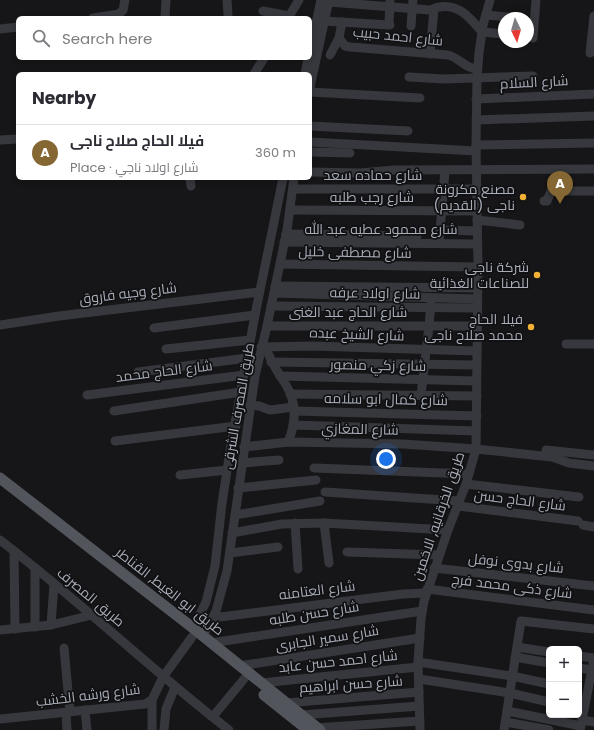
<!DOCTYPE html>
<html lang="en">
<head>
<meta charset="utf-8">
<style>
	:root { --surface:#fff; --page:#f2f2f3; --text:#2b2b33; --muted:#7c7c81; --line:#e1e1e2; --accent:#856733 }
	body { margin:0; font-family:Poppins,Cairo,sans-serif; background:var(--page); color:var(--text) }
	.controls { position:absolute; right:12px; bottom:12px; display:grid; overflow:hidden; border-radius:6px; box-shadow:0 2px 6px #0003 }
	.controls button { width:36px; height:36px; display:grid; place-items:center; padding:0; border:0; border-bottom:1px solid var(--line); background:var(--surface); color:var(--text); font:20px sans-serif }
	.compass { position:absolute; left:498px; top:12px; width:36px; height:36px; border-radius:50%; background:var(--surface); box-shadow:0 2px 6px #0003; rotate:175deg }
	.you { position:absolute; left:386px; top:459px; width:14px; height:14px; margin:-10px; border:3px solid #fff; border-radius:50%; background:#1a73e8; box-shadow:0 0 0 6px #1a73e833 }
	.badge { display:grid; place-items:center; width:26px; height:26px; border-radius:50%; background:var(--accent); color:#fff; font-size:13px; font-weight:700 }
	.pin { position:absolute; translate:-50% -33px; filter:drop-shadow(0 1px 2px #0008) }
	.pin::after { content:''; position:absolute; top:21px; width:14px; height:12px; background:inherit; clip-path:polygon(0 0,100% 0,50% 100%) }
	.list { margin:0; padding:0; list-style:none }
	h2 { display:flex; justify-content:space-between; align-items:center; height:52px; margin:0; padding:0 16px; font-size:17px }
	h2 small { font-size:13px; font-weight:400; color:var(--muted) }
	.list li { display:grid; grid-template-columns:26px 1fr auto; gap:12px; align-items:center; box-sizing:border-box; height:56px; padding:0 16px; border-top:1px solid var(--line) }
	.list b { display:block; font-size:15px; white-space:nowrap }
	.list p { margin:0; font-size:13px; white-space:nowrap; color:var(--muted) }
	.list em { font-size:13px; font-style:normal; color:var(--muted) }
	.icon { flex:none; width:22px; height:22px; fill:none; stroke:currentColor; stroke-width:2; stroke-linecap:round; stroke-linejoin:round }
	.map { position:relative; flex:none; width:594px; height:730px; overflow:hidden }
	.search { position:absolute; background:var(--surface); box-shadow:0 2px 6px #0003; left:16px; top:16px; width:296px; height:44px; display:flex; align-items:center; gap:10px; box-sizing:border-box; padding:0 14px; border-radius:6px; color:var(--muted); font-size:15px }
	.panel { position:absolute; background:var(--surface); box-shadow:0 2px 6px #0003; left:16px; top:72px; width:296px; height:108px; border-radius:6px }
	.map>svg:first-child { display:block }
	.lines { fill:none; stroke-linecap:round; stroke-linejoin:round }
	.minor { stroke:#37383d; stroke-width:9 }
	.major { stroke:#53555c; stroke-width:11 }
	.poi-dot { fill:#f2b134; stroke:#111113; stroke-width:1.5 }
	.labels { text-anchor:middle; stroke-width:3.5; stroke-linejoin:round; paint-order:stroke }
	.street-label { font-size:14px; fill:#a8adb8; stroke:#111113 }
	.poi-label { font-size:14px; fill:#a8adb8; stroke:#111113; text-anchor:end }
</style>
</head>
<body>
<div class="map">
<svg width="594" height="730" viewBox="0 0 594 730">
	<rect width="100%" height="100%" fill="#161618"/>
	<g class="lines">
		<g class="minor">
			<path d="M227,0L228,15"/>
			<path d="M329,2L430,10C434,9 436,7 439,7C459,3 471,19 482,32L504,34"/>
			<path d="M263,11L289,16"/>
			<path d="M486,15L519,18"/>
			<path d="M93,18L119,14L123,10L125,0"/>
			<path d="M165,18L166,0"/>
			<path d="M288,18L299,0"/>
			<path d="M324,21L390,25"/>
			<path d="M389,24L390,0"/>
			<path d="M411,26L413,0"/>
			<path d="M0,29L18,27"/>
			<path d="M339,38L345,46L350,47L448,55C460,58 464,68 477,69"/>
			<path d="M533,38L536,0"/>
			<path d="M310,51L321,0"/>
			<path d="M590,53L594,16"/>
			<path d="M430,54L434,9"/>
			<path d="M330,55L339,38L342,22"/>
			<path d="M254,74L264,58"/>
			<path d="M305,74L308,58"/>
			<path d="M409,77L444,79L533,76"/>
			<path d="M310,87L329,0"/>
			<path d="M310,92L420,98"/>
			<path d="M476,99L594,94"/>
			<path d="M476,120L594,116"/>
			<path d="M310,126L408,131"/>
			<path d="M0,140L18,139"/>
			<path d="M310,142L476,151"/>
			<path d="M476,145L594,143"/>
			<path d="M310,152L350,153"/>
			<path d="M310,172L360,173L394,170L594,169"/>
			<path d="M190,178L191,186"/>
			<path d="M293,189H477"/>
			<path d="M544,201H547L551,191H594"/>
			<path d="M291,210L477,211"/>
			<path d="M477,220L520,225"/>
			<path d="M440,230L477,231"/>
			<path d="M286,234L417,236"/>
			<path d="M284,242L477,244"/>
			<path d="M439,243L445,171"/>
			<path d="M280,264L478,267"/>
			<path d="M275,286L478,288"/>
			<path d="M274,293L477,299"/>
			<path d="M271,306L477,308"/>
			<path d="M0,325L59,316L259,292"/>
			<path d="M267,326H477"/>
			<path d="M154,328L255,315"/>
			<path d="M566,344H594"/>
			<path d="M261,347L312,346L476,351"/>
			<path d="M266,347C270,362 278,372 286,385C297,403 296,423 288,442"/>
			<path d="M166,349L250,340"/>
			<path d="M271,362L476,365"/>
			<path d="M138,372L247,358"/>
			<path d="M280,376L476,381"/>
			<path d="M290,394L477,396"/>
			<path d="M87,395L244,375"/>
			<path d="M421,395L429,326L431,303"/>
			<path d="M250,405L259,406L270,410L294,407"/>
			<path d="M114,411L241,392"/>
			<path d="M294,411L477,416"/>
			<path d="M293,425L476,431"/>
			<path d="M115,441L236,426"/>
			<path d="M244,447L288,442L403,444L476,449L552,457L569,463L594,466"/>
			<path d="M546,450L594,455"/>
			<path d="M242,463L279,460"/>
			<path d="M314,468L469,474"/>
			<path d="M180,475L227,470"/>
			<path d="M466,484L579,497"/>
			<path d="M238,488L316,480"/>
			<path d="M325,492L459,501"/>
			<path d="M458,506L578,521"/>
			<path d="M235,515L320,501"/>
			<path d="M295,523L298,569"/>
			<path d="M324,523L329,563"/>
			<path d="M583,525L594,527"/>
			<path d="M232,533L282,524L324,523L448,530"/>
			<path d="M0,540C79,600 150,669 229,730"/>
			<path d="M14,551L15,629"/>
			<path d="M347,552L439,555"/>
			<path d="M230,553L278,547"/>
			<path d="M434,568L594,586"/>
			<path d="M427,589L594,610"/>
			<path d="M212,618L403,594L426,593"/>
			<path d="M51,625L54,584"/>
			<path d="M35,627V569"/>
			<path d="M193,628L206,602L215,566L222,503L231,445L255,315L283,178"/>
			<path d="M0,630L51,625L92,615"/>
			<path d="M203,636L216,611L227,571L255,376L267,326L287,230L294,178"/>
			<path d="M211,643L422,611"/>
			<path d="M517,647L549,652"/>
			<path d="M64,648L70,712"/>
			<path d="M579,656L594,658"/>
			<path d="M515,657L549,663"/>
			<path d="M418,662L512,676L549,684"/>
			<path d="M239,666L420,638"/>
			<path d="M579,668L592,670"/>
			<path d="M419,679L510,693L549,702"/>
			<path d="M261,683L418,667"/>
			<path d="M152,700V730"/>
			<path d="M286,703L419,692"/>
			<path d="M85,710L87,730"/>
			<path d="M507,711L581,726"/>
			<path d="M66,712L67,730"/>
			<path d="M215,714L244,679"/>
			<path d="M301,715L419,706"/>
			<path d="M0,719L145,704L152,700L163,677L192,637"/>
			<path d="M582,720L594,722"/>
			<path d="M506,722L549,730"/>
			<path d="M314,728L420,721"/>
			<path d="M164,730L166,709L175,687"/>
			<path d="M420,730L418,662L421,619L424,601L448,530L466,484L476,449L478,267L476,145L477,78L479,53L483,25L490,0"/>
			<path d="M504,730L521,621L594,629"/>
			<path d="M580,730L594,659"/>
		</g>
		<g class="major">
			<path d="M0,478L193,628L320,730"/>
			<path d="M264,695L308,730"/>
		</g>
	</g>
	<g class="poi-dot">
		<circle cx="523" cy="197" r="4"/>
		<circle cx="537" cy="275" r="4"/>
		<circle cx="531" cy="327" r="4"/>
	</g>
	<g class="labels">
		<g class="street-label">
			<text transform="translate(398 36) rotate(6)" y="5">شارع احمد حبيب</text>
			<text transform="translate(534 82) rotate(-3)" y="5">شارع السلام</text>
			<text x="373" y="180">شارع حماده سعد</text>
			<text x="372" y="202">شارع رجب طلبه</text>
			<text x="381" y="234">شارع محمود عطيه عبد الله</text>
			<text transform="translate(355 252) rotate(1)" y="5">شارع مصطفى خليل</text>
			<text transform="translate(128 293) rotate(-7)" y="5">شارع وجيه فاروق</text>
			<text transform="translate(375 293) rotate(1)" y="5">شارع اولاد عرفه</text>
			<text x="348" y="317">شارع الحاج عبد الغنى</text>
			<text transform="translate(357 334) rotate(2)" y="5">شارع الشيخ عبده</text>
			<text transform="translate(378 365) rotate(1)" y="5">شارع زكي منصور</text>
			<text transform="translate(164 371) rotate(-7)" y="5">شارع الحاج محمد</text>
			<text transform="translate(386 399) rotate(1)" y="5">شارع كمال ابو سلامه</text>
			<text transform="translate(238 406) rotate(-80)" y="5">طريق المصرف الشرقى</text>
			<text transform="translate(360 429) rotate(1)" y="5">شارع المغازي</text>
			<text transform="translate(520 500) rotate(7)" y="5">شارع الحاج حسن</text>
			<text transform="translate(438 516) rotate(-71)" y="5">طريق الخرقانيه, الاخمين</text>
			<text transform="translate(516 563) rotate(6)" y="5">شارع بدوى نوفل</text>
			<text transform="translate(512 586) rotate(7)" y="5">شارع ذكى محمد فرج</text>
			<text transform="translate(317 590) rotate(-7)" y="5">شارع العتامنه</text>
			<text transform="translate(170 591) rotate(38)" y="5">طريق ابو الغيط, القناطر</text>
			<text transform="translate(91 597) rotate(40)" y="5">طريق المصرف</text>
			<text transform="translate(314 613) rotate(-9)" y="5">شارع حسن طلبه</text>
			<text transform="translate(327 638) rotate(-9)" y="5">شارع سمير الجابرى</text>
			<text transform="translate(338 661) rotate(-6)" y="5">شارع احمد حسن عابد</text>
			<text transform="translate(351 684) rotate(-4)" y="5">شارع حسن ابراهيم</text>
			<text transform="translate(88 695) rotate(-7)" y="5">شارع ورشه الخشب</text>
		</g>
		<g class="poi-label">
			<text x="515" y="194">مصنع مكرونة<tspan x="515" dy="16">ناجى (القديم)</tspan></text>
			<text x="529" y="272">شركة ناجى<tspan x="529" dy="16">للصناعات الغذائية</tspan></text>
			<text x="523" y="324">فيلا الحاج<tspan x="523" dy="16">محمد صلاح ناجى</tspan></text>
		</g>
	</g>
</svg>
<div class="controls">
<button>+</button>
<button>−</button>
</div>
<svg class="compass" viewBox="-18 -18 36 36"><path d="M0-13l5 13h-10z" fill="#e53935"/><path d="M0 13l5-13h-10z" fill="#7c7c81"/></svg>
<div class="you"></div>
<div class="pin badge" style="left:560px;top:204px">A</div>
<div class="search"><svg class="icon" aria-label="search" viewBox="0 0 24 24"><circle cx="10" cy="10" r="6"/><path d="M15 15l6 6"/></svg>Search here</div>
<section class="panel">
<h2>Nearby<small></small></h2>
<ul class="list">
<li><span class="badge">A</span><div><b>فيلا الحاج صلاح ناجى</b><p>Place · شارع اولاد ناجي</p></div><em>360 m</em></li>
</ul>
</section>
</div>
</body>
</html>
